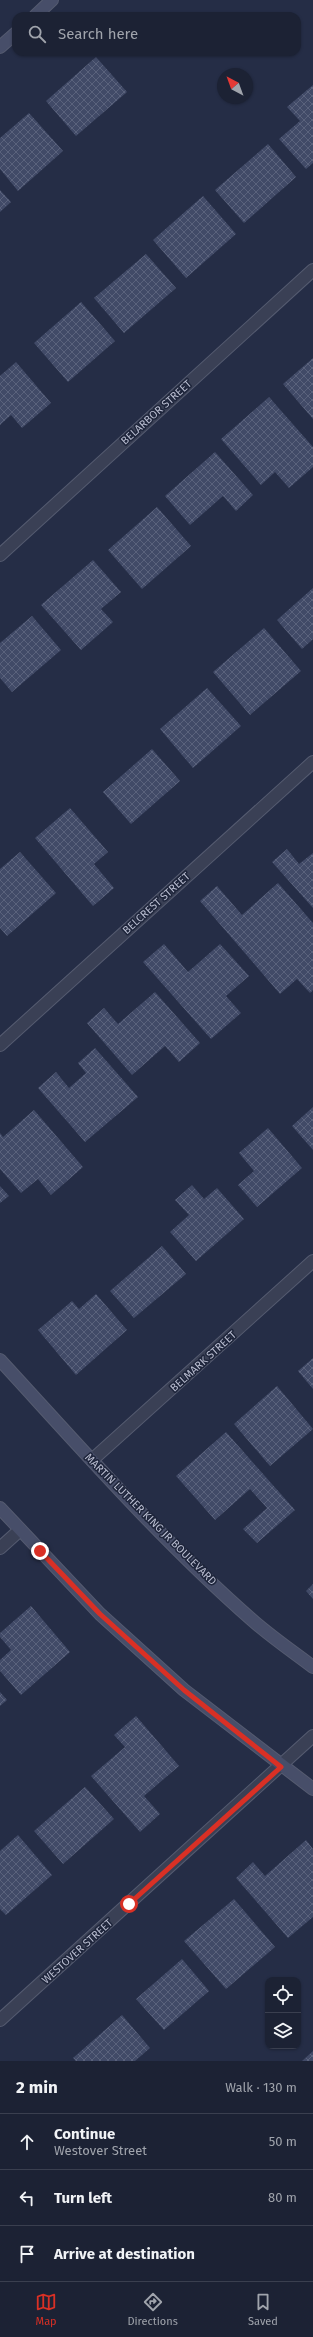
<!DOCTYPE html>
<html lang="en">
<head>
<meta charset="utf-8">
<style>
	:root { --surface:#1c2234; --page:#252a3c; --text:#f1f3f6; --muted:#a0a4ac; --line:#3a3f4f; --accent:#d93025 }
	body { margin:0; font-family:"Fira Sans",sans-serif; background:var(--page); color:var(--text) }
	.controls { position:absolute; right:12px; bottom:12px; display:grid; overflow:hidden; border-radius:8px; box-shadow:0 1px 3px #0004 }
	.controls button { width:36px; height:36px; display:grid; place-items:center; padding:0; border:0; border-bottom:1px solid var(--line); background:var(--surface); color:var(--text); font:20px sans-serif }
	.compass { position:absolute; left:217px; top:68px; width:36px; height:36px; border-radius:50%; background:var(--surface); box-shadow:0 1px 3px #0004; rotate:319deg }
	.stop { position:absolute; width:12px; height:12px; margin:-9px; border:3px solid #d93025; border-radius:50%; background:#fff }
	.stop.end { background:#d93025; border-color:#fff; box-shadow:0 1px 4px #0008 }
	.list { margin:0; padding:0; list-style:none }
	h2 { display:flex; justify-content:space-between; align-items:center; height:52px; margin:0; padding:0 16px; font-size:17px }
	h2 small { font-size:13px; font-weight:400; color:var(--muted) }
	.list li { display:grid; grid-template-columns:26px 1fr auto; gap:12px; align-items:center; box-sizing:border-box; height:56px; padding:0 16px; border-top:1px solid var(--line) }
	.list b { display:block; font-size:15px; white-space:nowrap }
	.list p { margin:0; font-size:13px; white-space:nowrap; color:var(--muted) }
	.list em { font-size:13px; font-style:normal; color:var(--muted) }
	.icon { flex:none; width:22px; height:22px; fill:none; stroke:currentColor; stroke-width:2; stroke-linecap:round; stroke-linejoin:round }
	.map { position:relative; flex:none; width:313px; height:2061px; overflow:hidden }
	.search { position:absolute; background:var(--surface); box-shadow:0 1px 3px #0004; left:12px; right:12px; top:12px; height:44px; display:flex; align-items:center; gap:10px; box-sizing:border-box; padding:0 14px; border-radius:12px; color:var(--muted); font-size:15px }
	.sheet { height:220px; background:var(--surface) }
	nav { display:flex; justify-content:space-around; align-items:center; box-sizing:border-box; height:56px; border-top:1px solid var(--line); background:var(--surface); font-size:11px; color:var(--muted) }
	nav a { display:grid; justify-items:center; gap:2px }
	nav .on { color:var(--accent) }
	.map>svg:first-child { display:block }
	.building { fill:url(#building-cross-hatch) }
	.lines { fill:none; stroke-linecap:round; stroke-linejoin:round }
	.minor-casing { stroke:#555b70; stroke-width:14 }
	.secondary-casing { stroke:#555b70; stroke-width:14 }
	.minor { stroke:#3a4055; stroke-width:12 }
	.secondary { stroke:#474e69; stroke-width:12 }
	.route { stroke:#d93025; stroke-width:5 }
	.labels { text-anchor:middle; stroke-width:3; stroke-linejoin:round; paint-order:stroke }
	.street-label { font-size:11px; fill:#b8bccf; stroke:#1e253b }
</style>
</head>
<body>
<div class="map">
<svg width="313" height="2061" viewBox="0 0 313 2061">
	<defs>
		<pattern id="building-cross-hatch" width="8" height="8" patternUnits="userSpaceOnUse"><rect width="8" height="8" fill="#414a67"/><path d="M0 0l8 8M0 8l8-8" fill="none" stroke="#5a627c"/></pattern>
	</defs>
	<rect width="100%" height="100%" fill="#252d46"/>
	<g class="building">
		<path d="M96,57L127,92L76,136L46,101Z"/>
		<path d="M313,85V163L306,169L279,139L300,121L287,107Z"/>
		<path d="M29,113L63,151L18,191L0,169V138Z"/>
		<path d="M268,144L296,177L244,223L215,190Z"/>
		<path d="M0,190L11,202L0,212Z"/>
		<path d="M203,196L236,234L186,278L153,240Z"/>
		<path d="M146,254L176,288L124,333L94,298Z"/>
		<path d="M81,302L115,341L68,382L34,343Z"/>
		<path d="M313,358V419L283,384Z"/>
		<path d="M16,362L51,403L22,428L11,415L0,425V376Z"/>
		<path d="M269,397L313,447V467L289,488L275,472L261,485L221,439Z"/>
		<path d="M215,452L253,495L236,511L223,496L190,525L165,496Z"/>
		<path d="M157,507L191,546L142,589L108,550Z"/>
		<path d="M93,560L121,592L101,609L113,622L81,650L41,605Z"/>
		<path d="M313,588V639L302,649L277,620Z"/>
		<path d="M32,616L61,650L12,692L0,678V643Z"/>
		<path d="M264,628L301,671L250,715L213,672Z"/>
		<path d="M207,688L241,726L193,768L160,729Z"/>
		<path d="M152,749L180,781L131,824L103,792Z"/>
		<path d="M70,808L108,852L94,864L114,888L93,906L35,838Z"/>
		<path d="M287,849L299,864L313,853V908L272,862Z"/>
		<path d="M20,852L56,893L7,936L0,928V869Z"/>
		<path d="M278,883L313,923V990L310,993L297,979L280,994L200,901L217,886L242,915Z"/>
		<path d="M164,944L188,972L220,944L249,976L226,996L241,1013L211,1039L143,962Z"/>
		<path d="M155,992L200,1043L179,1062L165,1046L132,1075L87,1023L104,1008L118,1024Z"/>
		<path d="M95,1048L138,1097L85,1142L38,1088L56,1072L69,1088L86,1073L78,1063Z"/>
		<path d="M313,1107V1150L292,1126Z"/>
		<path d="M34,1110L83,1167L51,1195L38,1179L21,1193L0,1169V1133L3,1137Z"/>
		<path d="M268,1128L302,1168L257,1207L238,1185L254,1171L239,1153Z"/>
		<path d="M192,1185L204,1199L217,1188L244,1219L196,1261L170,1232L189,1215L175,1200Z"/>
		<path d="M0,1186L9,1196L0,1203Z"/>
		<path d="M162,1246L186,1274L134,1318L110,1291Z"/>
		<path d="M96,1294L127,1330L76,1375L38,1330L72,1301L79,1309Z"/>
		<path d="M313,1358V1389L298,1371Z"/>
		<path d="M277,1386L313,1429L270,1466L234,1424Z"/>
		<path d="M226,1432L295,1510L257,1543L243,1529L267,1508L250,1489L215,1520L176,1476Z"/>
		<path d="M313,1584V1599L306,1591Z"/>
		<path d="M31,1606L70,1652L21,1695L0,1671V1660L11,1650L0,1637V1633Z"/>
		<path d="M0,1692L7,1700L0,1706Z"/>
		<path d="M136,1716L179,1766L144,1796L160,1814L140,1832L91,1776L125,1747L114,1735Z"/>
		<path d="M85,1787L114,1819L63,1864L34,1831Z"/>
		<path d="M18,1835L52,1875L6,1915L0,1909V1851Z"/>
		<path d="M306,1840L313,1849V1917L288,1938L236,1878L253,1862L265,1876Z"/>
		<path d="M234,1899L275,1947L226,1989L184,1941Z"/>
		<path d="M182,1959L209,1991L164,2030L136,1999Z"/>
		<path d="M122,2015L150,2048L135,2061H76L73,2058Z"/>
		<path d="M313,2051V2061H302Z"/>
	</g>
	<g class="lines">
		<g class="minor-casing">
			<g id="minor">
				<path d="M0,555L313,270"/>
				<path d="M0,1045L313,762"/>
				<path d="M92,1460L313,1261"/>
				<path d="M0,1548L20,1530"/>
				<path d="M0,2020L313,1736"/>
			</g>
		</g>
		<g class="secondary-casing">
			<g id="secondary">
				<path d="M35,16L52,0"/>
				<path d="M0,47L16,33"/>
				<path d="M0,1360C80,1447 162,1541 251,1619C270,1636 292,1651 313,1667"/>
				<path d="M0,1508L100,1614L184,1690L313,1789"/>
			</g>
		</g>
		<use href="#minor" class="minor"/>
		<use href="#secondary" class="secondary"/>
	</g>
	<g class="lines">
		<path class="route" d="M40,1551L100,1614L184,1690L281,1767L129,1904"/>
	</g>
	<g class="labels">
		<g class="street-label">
			<text transform="translate(156 412) rotate(-42)" y="4">BELARBOR STREET</text>
			<text transform="translate(156 903) rotate(-42)" y="4">BELCREST STREET</text>
			<text transform="translate(203 1361) rotate(-42)" y="4">BELMARK STREET</text>
			<text transform="translate(151 1519) rotate(45)" y="4">MARTIN LUTHER KING JR BOULEVARD</text>
			<text transform="translate(77 1951) rotate(-42)" y="4">WESTOVER STREET</text>
		</g>
	</g>
</svg>
<div class="controls">
<button><svg class="icon" aria-label="locate" viewBox="0 0 24 24"><circle cx="12" cy="12" r="6"/><path d="M12 2v4M12 18v4M2 12h4M18 12h4"/></svg></button>
<button><svg class="icon" aria-label="layers" viewBox="0 0 24 24"><path d="M12 4l9 5-9 5-9-5zM3 14l9 5 9-5"/></svg></button>
</div>
<svg class="compass" viewBox="-18 -18 36 36"><path d="M0-13l5 13h-10z" fill="#e53935"/><path d="M0 13l5-13h-10z" fill="#a0a4ac"/></svg>
<div class="stop" style="left:129px;top:1904px"></div>
<div class="stop end" style="left:40px;top:1551px"></div>
<div class="search"><svg class="icon" aria-label="search" viewBox="0 0 24 24"><circle cx="10" cy="10" r="6"/><path d="M15 15l6 6"/></svg>Search here</div>
</div>
<section class="sheet">
<h2>2 min<small>Walk · 130 m</small></h2>
<ul class="list">
<li><svg class="icon" aria-label="ahead" viewBox="0 0 24 24"><path d="M12 20V5M6 11l6-6 6 6"/></svg><div><b>Continue</b><p>Westover Street</p></div><em>50 m</em></li>
<li><svg class="icon" aria-label="left" viewBox="0 0 24 24"><path d="M17 20v-9H6M10 6l-5 5 5 5"/></svg><div><b>Turn left</b></div><em>80 m</em></li>
<li><svg class="icon" aria-label="arrive" viewBox="0 0 24 24"><path d="M6 21V4h12l-3 4 3 4H6"/></svg><div><b>Arrive at destination</b></div></li>
</ul>
</section>
<nav>
<a class="on"><svg class="icon" aria-label="map" viewBox="0 0 24 24"><path d="M3 6l6-2 6 2 6-2v14l-6 2-6-2-6 2zM9 4v14M15 6v14"/></svg>Map</a>
<a><svg class="icon" aria-label="directions" viewBox="0 0 24 24"><path d="M12 3l9 9-9 9-9-9zM9 14v-3h6M13 9l2 2-2 2"/></svg>Directions</a>
<a><svg class="icon" aria-label="saved" viewBox="0 0 24 24"><path d="M7 4h10v16l-5-4-5 4z"/></svg>Saved</a>
</nav>
</body>
</html>
